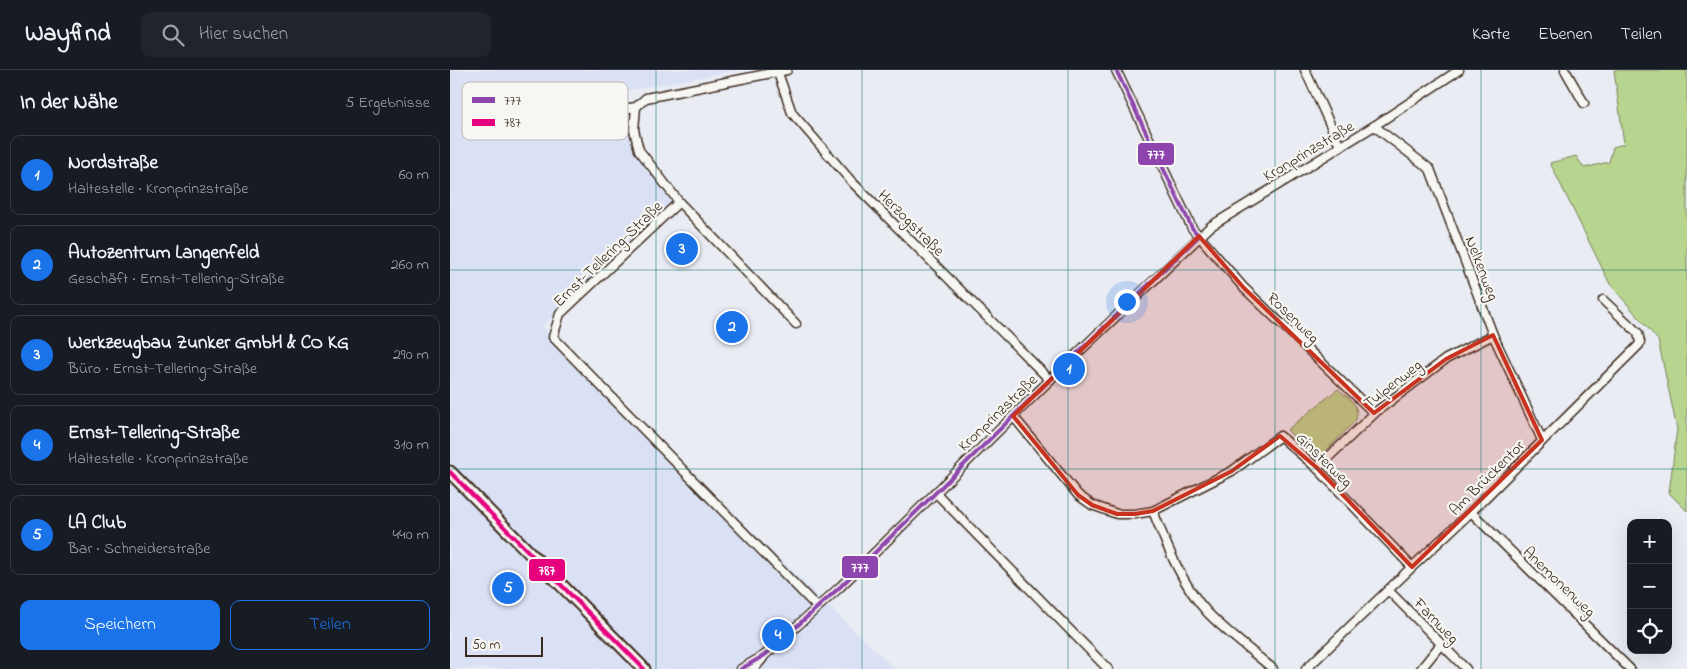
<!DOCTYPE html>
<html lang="de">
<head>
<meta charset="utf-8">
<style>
	:root { --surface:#171b24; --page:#20242c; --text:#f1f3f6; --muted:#9ea1a6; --line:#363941; --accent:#1a73e8 }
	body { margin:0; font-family:"Indie Flower",sans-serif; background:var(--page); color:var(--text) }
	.controls { position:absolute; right:15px; bottom:15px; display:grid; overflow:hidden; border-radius:10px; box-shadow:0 5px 20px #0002 }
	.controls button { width:45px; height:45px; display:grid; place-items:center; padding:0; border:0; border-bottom:1px solid var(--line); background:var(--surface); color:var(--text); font:25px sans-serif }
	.scale { position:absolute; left:15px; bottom:12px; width:78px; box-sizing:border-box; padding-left:5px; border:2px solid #3b2a1e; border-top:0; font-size:14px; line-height:18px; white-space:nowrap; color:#3b2a1e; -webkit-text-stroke:4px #f6f6f2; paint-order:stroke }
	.you { position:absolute; left:676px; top:231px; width:18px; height:18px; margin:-12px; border:4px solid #fff; border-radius:50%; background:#1a73e8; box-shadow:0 0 0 8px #1a73e833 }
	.badge { display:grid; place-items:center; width:32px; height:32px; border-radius:50%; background:var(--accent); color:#fff; font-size:16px; font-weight:700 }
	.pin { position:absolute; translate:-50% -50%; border:2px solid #fff; box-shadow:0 1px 5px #0006 }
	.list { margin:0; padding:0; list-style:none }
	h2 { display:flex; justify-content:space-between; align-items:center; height:65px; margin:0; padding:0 20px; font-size:21px }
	h2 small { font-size:16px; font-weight:400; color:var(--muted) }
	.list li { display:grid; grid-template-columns:32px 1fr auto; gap:15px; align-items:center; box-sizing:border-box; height:80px; margin:0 10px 10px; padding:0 10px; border:1px solid var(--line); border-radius:10px }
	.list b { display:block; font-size:19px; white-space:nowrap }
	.list p { margin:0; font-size:16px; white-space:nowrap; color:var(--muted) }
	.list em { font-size:16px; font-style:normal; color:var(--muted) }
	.actions { display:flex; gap:10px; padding:15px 20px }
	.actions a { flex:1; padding:11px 0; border:1px solid var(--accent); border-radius:10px; text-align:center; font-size:18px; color:var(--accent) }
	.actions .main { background:var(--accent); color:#fff }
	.icon { flex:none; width:28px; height:28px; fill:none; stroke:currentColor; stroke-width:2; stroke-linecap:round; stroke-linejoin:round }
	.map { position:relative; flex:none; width:1237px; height:599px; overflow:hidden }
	header { display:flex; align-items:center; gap:30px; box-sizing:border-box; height:70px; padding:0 25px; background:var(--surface); border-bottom:1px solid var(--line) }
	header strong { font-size:24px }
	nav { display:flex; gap:28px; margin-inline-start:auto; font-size:18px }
	.search { width:350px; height:45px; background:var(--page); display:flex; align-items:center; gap:12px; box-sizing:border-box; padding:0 18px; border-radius:10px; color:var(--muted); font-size:19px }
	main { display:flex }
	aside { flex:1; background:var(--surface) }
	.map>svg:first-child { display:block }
	.built { fill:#dae1f4 }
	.green { fill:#b7d58e; stroke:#798056 }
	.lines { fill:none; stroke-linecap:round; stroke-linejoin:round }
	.minor-casing { stroke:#3b2a1e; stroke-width:11 }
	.secondary-casing { stroke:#3b2a1e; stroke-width:15 }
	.minor { stroke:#f6f6f2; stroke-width:8 }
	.secondary { stroke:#f6f6f2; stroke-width:11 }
	.bus-1-casing { stroke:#f6f6f2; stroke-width:8 }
	.bus-2-casing { stroke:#f6f6f2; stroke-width:8 }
	.bus-1 { stroke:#8e44ad; stroke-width:4 }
	.bus-2 { stroke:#e5007d; stroke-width:4 }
	.marked { fill:#c8321e; fill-opacity:0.2; stroke:#c8321e; stroke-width:4; stroke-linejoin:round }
	.grid { fill:none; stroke:#0f766e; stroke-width:1; stroke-opacity:0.55 }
	.labels { text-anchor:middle; stroke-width:4.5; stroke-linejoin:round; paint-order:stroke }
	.street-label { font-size:16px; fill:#3b2a1e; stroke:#f6f6f2 }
	.key { fill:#f6f6f2; stroke:#beb9b2; stroke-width:1 }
	.key-label { font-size:14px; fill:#3b2a1e }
	.line-badge { stroke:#f6f6f2; stroke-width:2 }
	.badge-label { font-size:14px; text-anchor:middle; font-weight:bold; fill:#fff }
</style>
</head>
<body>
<header>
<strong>Wayfind</strong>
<div class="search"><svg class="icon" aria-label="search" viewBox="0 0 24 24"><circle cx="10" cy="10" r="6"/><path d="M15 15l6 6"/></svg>Hier suchen</div>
<nav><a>Karte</a><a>Ebenen</a><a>Teilen</a></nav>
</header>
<main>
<aside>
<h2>In der Nähe<small>5 Ergebnisse</small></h2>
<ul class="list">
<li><span class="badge">1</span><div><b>Nordstraße</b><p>Haltestelle · Kronprinzstraße</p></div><em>60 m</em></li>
<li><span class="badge">2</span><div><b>Autozentrum Langenfeld</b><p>Geschäft · Ernst-Tellering-Straße</p></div><em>260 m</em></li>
<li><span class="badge">3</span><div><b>Werkzeugbau Zunker GmbH &amp; CO KG</b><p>Büro · Ernst-Tellering-Straße</p></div><em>290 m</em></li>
<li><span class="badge">4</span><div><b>Ernst-Tellering-Straße</b><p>Haltestelle · Kronprinzstraße</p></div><em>310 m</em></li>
<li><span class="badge">5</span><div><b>LA Club</b><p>Bar · Schneiderstraße</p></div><em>440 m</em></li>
</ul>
<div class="actions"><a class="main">Speichern</a><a>Teilen</a></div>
</aside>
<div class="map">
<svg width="1237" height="599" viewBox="0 0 1237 599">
	<rect width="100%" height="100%" fill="#e9ecf3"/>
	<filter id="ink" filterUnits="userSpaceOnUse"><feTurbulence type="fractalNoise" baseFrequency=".02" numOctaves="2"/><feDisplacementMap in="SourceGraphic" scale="10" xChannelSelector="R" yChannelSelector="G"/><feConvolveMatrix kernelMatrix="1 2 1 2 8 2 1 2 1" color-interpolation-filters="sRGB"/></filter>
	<g filter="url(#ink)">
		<path class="built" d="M0,0H289L158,24L226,132L92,256L375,533L445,599H0Z"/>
		<g class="green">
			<path d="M1164,0H1237V441L1219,423L1227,359L1208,270L1160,214L1100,93L1126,86L1134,98L1159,92L1163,77L1174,74Z"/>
			<path d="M888,319C899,329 910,334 906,350L872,385L867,387L862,386L837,360Z"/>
		</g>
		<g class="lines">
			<g class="minor-casing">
				<g id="minor">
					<path d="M327,0L342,43L402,112L600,310"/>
					<path d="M666,0L742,158L794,218L924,343"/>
					<path d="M855,0L890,76"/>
					<path d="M1115,0L1134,33"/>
					<path d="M924,56L980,99L1043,265L1092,370"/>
					<path d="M57,57L186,37"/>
					<path d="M229,132L189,80L184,60L186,37L196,28L337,0"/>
					<path d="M346,254L229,132L110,244L103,267L367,537"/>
					<path d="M563,346L628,425L642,435L667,444H685L703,441L782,401L830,366L867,398L962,497"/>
					<path d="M867,398L927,341L996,289L1043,265"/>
					<path d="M485,422L658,599"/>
					<path d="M703,441C716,474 732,515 757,542C776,562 802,581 823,599"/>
					<path d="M1021,442L1180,599"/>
					<path d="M939,521L1016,599"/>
					<path d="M291,599L315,585L390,517L612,298L761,156L924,56L1009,0"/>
					<path d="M304,599L313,588"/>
					<path d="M856,599L962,497L1021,442L1189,275L1190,272L1188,263L1153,230"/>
					<path d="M971,599L991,574"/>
				</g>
			</g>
			<g class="secondary-casing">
				<path id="secondary" d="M0,402L194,599"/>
			</g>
			<use href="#minor" class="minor"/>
			<use href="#secondary" class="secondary"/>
			<g class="bus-1-casing">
				<g id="bus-1">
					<path d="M666,0L742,158L749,166"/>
					<path d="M291,599L315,585L390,517L612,298L749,166"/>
				</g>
			</g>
			<g class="bus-2-casing">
				<path id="bus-2" d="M0,402L194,599"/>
			</g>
			<use href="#bus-1" class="bus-1"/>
			<use href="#bus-2" class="bus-2"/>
		</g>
	</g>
	<path class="marked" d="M749,166L794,218L924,343L996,289L1043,265L1092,370L962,497L867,398L830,366L782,401L703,441L685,444H667L642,435L628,425L563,346Z"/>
	<path class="grid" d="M206,0V599M412,0V599M618,0V599M825,0V599M1031,0V599M0,200H1237M0,399H1237"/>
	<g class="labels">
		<g class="street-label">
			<text transform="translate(858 80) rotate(-31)" y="6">Kronprinzstraße</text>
			<text transform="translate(462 152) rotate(45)" y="6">Herzogstraße</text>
			<text transform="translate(157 183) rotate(-44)" y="6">Ernst-Tellering-Straße</text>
			<text transform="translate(1033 198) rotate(69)" y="6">Nelkenweg</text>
			<text transform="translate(844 247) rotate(44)" y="6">Rosenweg</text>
			<text transform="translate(942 313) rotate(-38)" y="6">Tulpenweg</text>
			<text transform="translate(547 342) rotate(-44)" y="6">Kronprinzstraße</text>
			<text transform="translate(875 389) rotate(44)" y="6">Ginsterweg</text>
			<text transform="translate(1036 407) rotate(-45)" y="6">Am Brückentor</text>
			<text transform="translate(1110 511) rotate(44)" y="6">Anemonenweg</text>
			<text transform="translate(987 550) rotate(46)" y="6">Farnweg</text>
		</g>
	</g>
	<rect x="12" y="12" width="166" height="58" rx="8" class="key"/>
	<rect x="22" y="27" width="23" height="6" fill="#8e44ad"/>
	<rect x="22" y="49" width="23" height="7" fill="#e5007d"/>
	<g class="key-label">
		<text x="54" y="35">777</text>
		<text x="54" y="57">787</text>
	</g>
	<g class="line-badge">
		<rect x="687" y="72" width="38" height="24" rx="5" fill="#8e44ad"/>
		<rect x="391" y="485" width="38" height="24" rx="5" fill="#8e44ad"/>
		<rect x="78" y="488" width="38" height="24" rx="5" fill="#e5007d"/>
	</g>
	<g class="badge-label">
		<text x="706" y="89">777</text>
		<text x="410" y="502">777</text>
		<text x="97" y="505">787</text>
	</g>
</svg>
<div class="controls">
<button>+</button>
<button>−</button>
<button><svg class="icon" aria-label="locate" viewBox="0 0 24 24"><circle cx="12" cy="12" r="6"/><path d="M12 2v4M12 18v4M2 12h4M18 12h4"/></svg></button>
</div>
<div class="scale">50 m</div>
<div class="you"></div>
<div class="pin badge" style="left:619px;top:299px">1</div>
<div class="pin badge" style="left:282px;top:257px">2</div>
<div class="pin badge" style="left:232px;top:179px">3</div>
<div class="pin badge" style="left:328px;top:565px">4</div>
<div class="pin badge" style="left:58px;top:518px">5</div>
</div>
</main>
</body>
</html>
